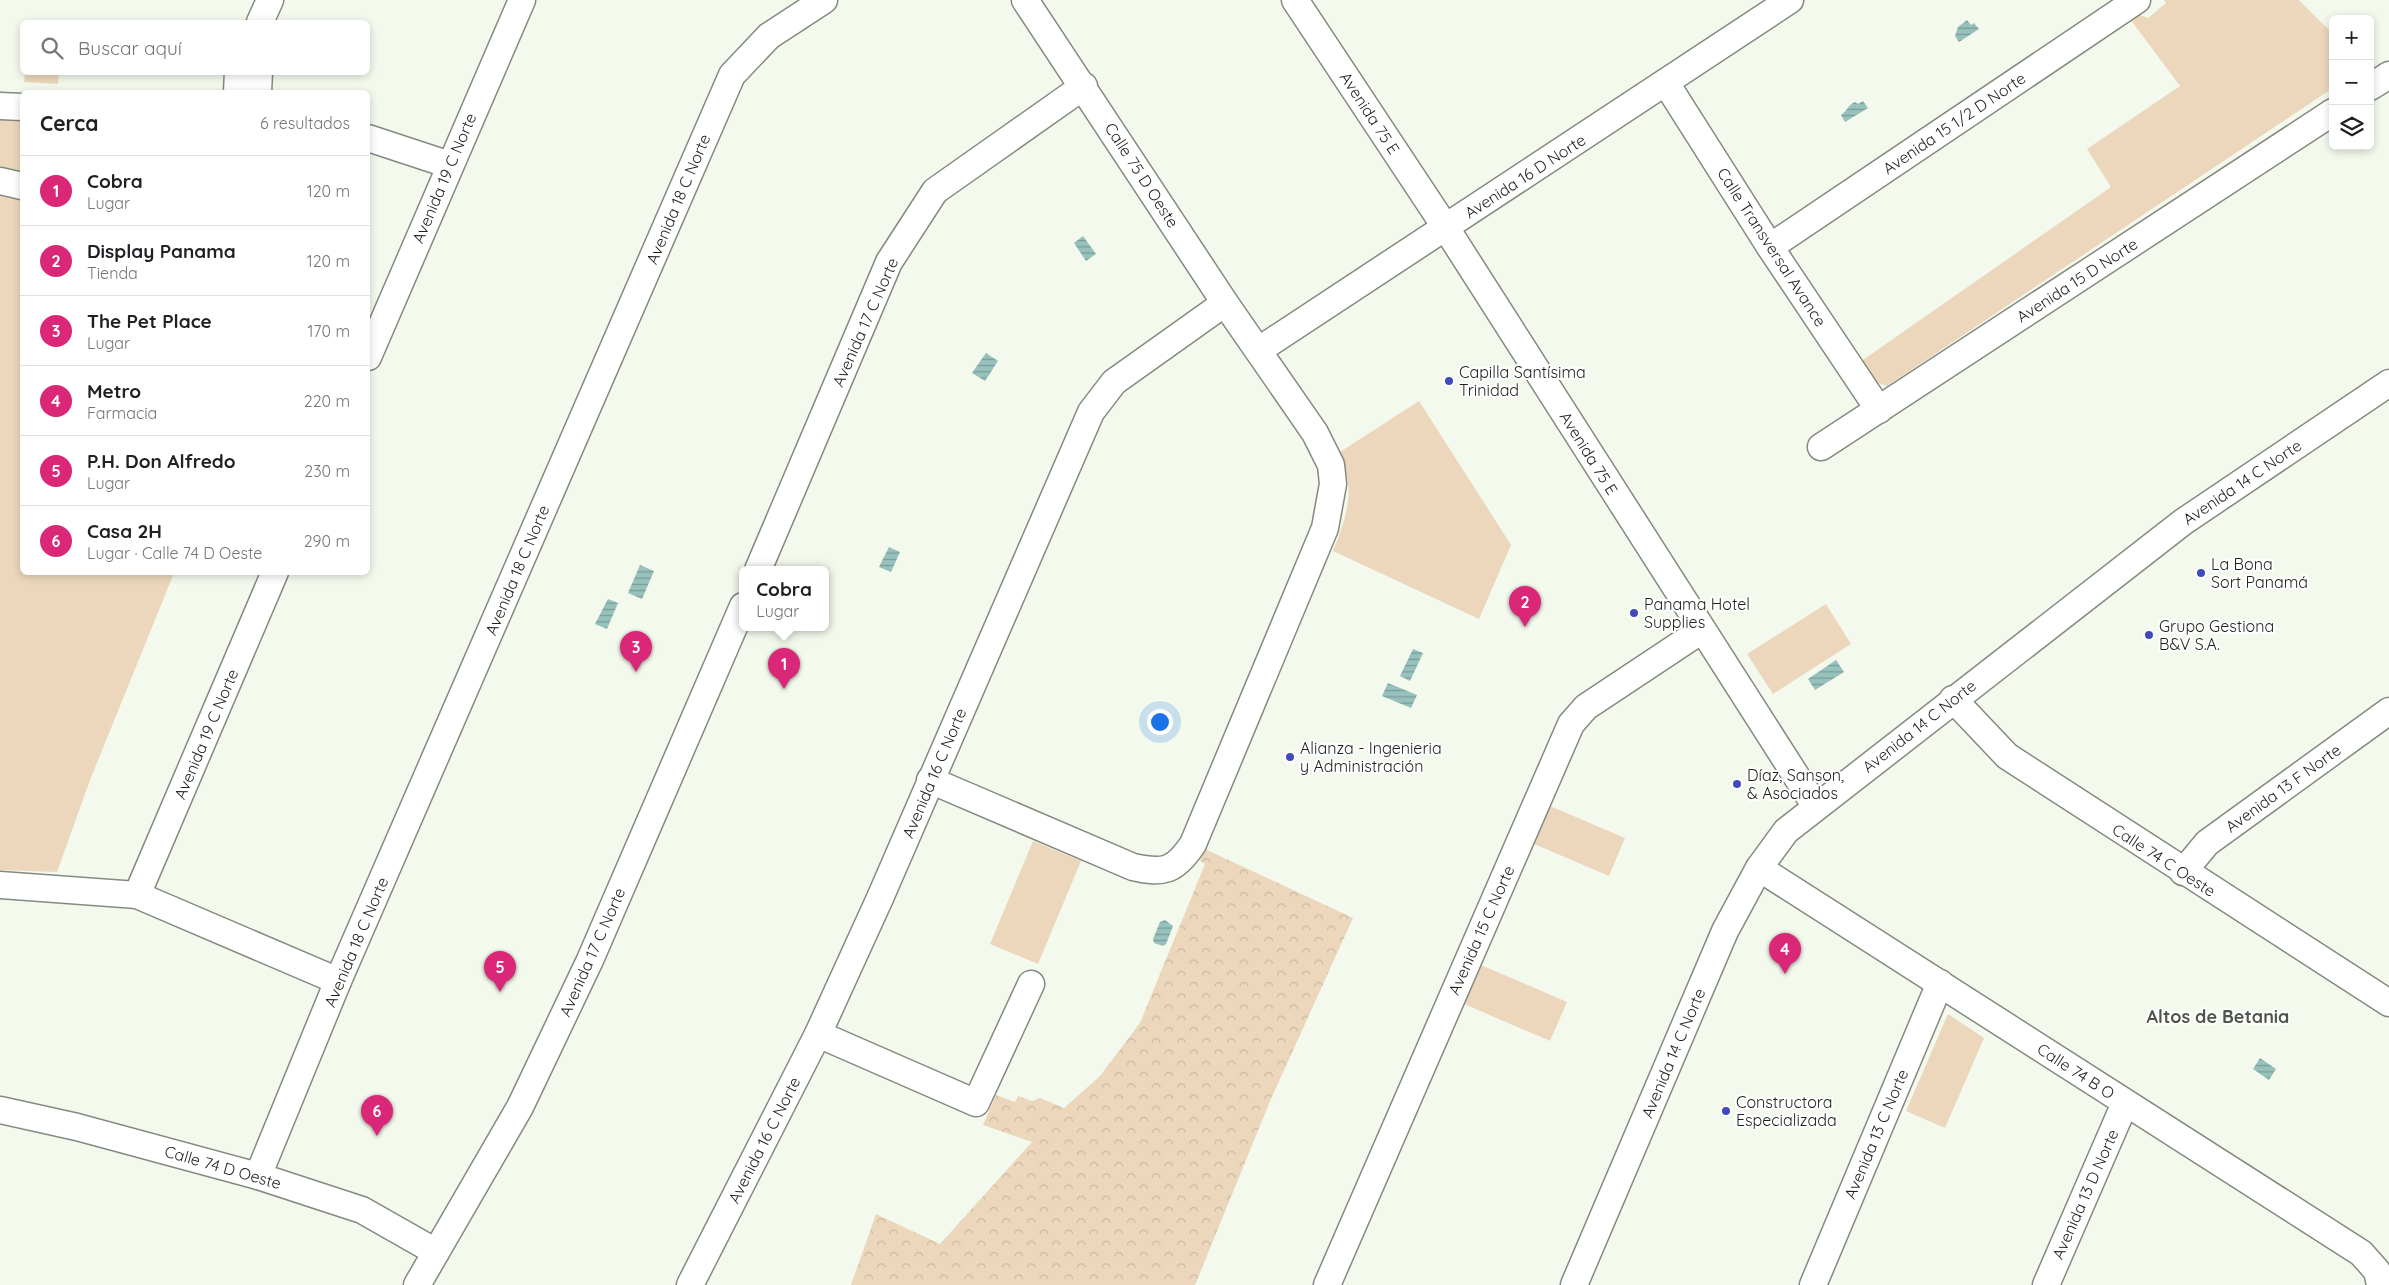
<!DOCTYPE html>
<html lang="es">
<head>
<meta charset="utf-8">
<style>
	:root { --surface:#fff; --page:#f2f2f2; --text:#202124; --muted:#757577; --line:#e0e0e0; --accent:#db2777 }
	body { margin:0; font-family:Quicksand,sans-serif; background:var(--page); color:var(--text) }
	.controls { position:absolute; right:15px; top:15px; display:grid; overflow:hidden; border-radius:8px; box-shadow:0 2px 8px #0003 }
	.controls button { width:45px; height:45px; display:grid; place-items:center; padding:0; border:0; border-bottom:1px solid var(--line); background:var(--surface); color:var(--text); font:25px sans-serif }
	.you { position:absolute; left:1159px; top:721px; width:18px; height:18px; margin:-12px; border:4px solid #fff; border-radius:50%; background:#1a73e8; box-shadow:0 0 0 8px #1a73e833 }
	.badge { display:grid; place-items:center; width:32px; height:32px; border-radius:50%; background:var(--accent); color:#fff; font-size:16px; font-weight:700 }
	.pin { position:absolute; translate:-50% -41px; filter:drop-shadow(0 1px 2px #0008) }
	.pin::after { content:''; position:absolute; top:26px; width:18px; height:15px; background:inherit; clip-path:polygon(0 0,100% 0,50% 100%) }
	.popup { position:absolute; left:739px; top:566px; width:90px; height:65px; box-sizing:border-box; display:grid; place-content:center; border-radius:8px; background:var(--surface); filter:drop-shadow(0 1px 4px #0005); font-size:16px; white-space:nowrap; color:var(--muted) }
	.popup b { font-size:19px; color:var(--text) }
	.popup::after { content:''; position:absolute; left:50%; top:100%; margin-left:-10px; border:10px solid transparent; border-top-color:var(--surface) }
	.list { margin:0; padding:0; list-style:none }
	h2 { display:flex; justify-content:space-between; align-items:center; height:65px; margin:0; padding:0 20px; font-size:21px }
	h2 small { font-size:16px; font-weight:400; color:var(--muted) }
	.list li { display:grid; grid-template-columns:32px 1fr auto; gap:15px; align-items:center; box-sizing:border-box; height:70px; padding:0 20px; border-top:1px solid var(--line) }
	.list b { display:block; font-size:19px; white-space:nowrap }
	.list p { margin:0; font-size:16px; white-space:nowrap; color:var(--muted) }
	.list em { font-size:16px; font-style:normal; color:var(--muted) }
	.icon { flex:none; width:28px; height:28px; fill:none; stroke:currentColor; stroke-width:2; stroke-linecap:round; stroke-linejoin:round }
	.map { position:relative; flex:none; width:2389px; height:1285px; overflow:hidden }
	.search { position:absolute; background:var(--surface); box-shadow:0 2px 8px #0003; left:20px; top:20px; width:350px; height:55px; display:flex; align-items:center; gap:12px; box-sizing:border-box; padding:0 18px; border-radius:8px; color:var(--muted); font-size:19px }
	.panel { position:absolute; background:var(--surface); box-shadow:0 2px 8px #0003; left:20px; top:90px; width:350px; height:485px; border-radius:8px }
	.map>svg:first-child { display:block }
	.green { fill:#ecd7bc }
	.forest { fill:url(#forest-crowns) }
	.water { fill:url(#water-rules) }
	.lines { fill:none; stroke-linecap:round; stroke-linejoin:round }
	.minor-casing { stroke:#848a7f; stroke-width:29 }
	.minor { stroke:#fff; stroke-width:26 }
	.poi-dot { fill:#404abe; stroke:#fff; stroke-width:2 }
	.labels { text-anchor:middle; stroke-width:4; stroke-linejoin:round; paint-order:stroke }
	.street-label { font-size:16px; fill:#1e201c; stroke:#fff }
	.poi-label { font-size:16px; fill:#1e201c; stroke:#fff; text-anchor:start }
	.neighbourhood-label { font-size:18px; font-weight:bold; fill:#4f554b; stroke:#fff }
</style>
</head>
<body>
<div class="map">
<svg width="2389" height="1285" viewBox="0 0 2389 1285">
	<defs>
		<pattern id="forest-crowns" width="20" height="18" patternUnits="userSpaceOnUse" patternTransform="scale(1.25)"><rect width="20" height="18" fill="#ecd7bc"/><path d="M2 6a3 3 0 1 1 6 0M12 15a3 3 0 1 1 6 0" fill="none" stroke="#cab8a1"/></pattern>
		<pattern id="water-rules" width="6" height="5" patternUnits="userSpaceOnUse" patternTransform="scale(1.25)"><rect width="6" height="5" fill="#97c1bc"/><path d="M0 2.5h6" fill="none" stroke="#7b9c98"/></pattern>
	</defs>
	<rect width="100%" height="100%" fill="#f3f9ed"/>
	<g class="green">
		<path d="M2164,0H2299L2333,34V88L1887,386L1870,380L1860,362L2111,187L2087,149L2180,86L2130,19L2137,14L2148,18L2166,3Z"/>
		<path d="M25,73H59L58,84L24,82Z"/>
		<path d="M0,116L22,117V572L174,573L90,780L57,872L0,870Z"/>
		<path d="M1419,401L1511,545L1479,619L1333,551C1341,532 1351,504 1348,483C1347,473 1343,462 1340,452Z"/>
		<path d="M1826,604L1851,644L1773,694L1747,654Z"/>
		<path d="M1550,806L1625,838L1609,876L1534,844Z"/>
		<path d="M1033,841L1081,861L1038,964L990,944Z"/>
		<path d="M1481,965L1567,1002L1550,1041L1464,1004Z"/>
		<path d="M1948,1014L1984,1038L1945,1128L1906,1111Z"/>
	</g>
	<path class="forest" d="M1205,849L1353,918L1271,1099L1195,1285H851L876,1214L940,1244L1032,1142L983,1125L996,1095L1015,1102L1018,1096L1032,1101L1040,1098L1064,1108L1100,1076L1140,1023L1205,864L1200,861Z"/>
	<g class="water">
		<path d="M1967,20L1971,25L1974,23L1979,29L1959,42L1955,36L1958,27Z"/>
		<path d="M1863,101L1868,108L1845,122L1841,115C1847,111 1848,105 1855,102L1858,104Z"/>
		<path d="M1083,236L1096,254L1086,261L1074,243Z"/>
		<path d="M986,353L998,361L985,381L972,373Z"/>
		<path d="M889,547L900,552L891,572L879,567Z"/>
		<path d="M640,565L654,571L642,599L628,593Z"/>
		<path d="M608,599L618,603L607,629L595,624Z"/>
		<path d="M1413,649L1423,653L1410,681L1400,676Z"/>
		<path d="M1836,660L1844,672L1815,690L1808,679Z"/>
		<path d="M1388,683L1417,695L1411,708L1382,696Z"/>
		<path d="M1165,920L1173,926L1166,944L1163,946L1154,943L1153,939L1160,922Z"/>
		<path d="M2260,1058L2276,1069L2269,1080L2253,1069Z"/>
	</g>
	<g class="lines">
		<g class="minor-casing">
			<g id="minor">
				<path d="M1295,0L1446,228L1816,807"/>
				<path d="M260,22L270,0"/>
				<path d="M1666,83L1770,247L1879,410"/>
				<path d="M2370,87L2389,75"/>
				<path d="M237,92L238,72"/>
				<path d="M258,92L259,72"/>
				<path d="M0,106L22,107"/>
				<path d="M368,138L450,165"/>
				<path d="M0,181L22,186"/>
				<path d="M1770,247L2137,0"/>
				<path d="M1259,350L1790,0"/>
				<path d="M368,357L522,0"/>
				<path d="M1821,447L2333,112"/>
				<path d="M758,570L889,262L935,191L1084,86"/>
				<path d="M1953,699L2007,756L2389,1003"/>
				<path d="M930,780L1133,867C1164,874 1175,871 1193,844L1325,528L1333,484L1331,465L1315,433L1225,303L1025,0"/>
				<path d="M1759,868L2361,1253L2377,1271L2380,1285"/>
				<path d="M2183,872L2207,843L2389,711"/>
				<path d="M0,885L137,895L338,981"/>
				<path d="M137,895L275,572"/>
				<path d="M818,1034L976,1103L1031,984"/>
				<path d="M0,1110L77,1127L258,1176L362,1210L436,1252"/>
				<path d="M258,1176L338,981L732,75L769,36L824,0"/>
				<path d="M417,1285L520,1107L590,960L743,606"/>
				<path d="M690,1285L818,1034L880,898L1091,412L1114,382L1225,303"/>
				<path d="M1327,1285L1571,724L1586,707L1702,630"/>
				<path d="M1574,1285L1725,931L1759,868L1786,831L2183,522L2389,383"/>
				<path d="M1813,1285L1940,983"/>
				<path d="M2046,1285L2125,1103"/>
			</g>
		</g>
		<use href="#minor" class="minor"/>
	</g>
	<g class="poi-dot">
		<circle cx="1449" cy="381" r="5"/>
		<circle cx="2201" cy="573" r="5"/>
		<circle cx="1634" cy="613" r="5"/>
		<circle cx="2149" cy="635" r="5"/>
		<circle cx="1290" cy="757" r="5"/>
		<circle cx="1737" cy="784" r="5"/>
		<circle cx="1726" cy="1111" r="5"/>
	</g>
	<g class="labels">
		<g class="street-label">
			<text transform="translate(1370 113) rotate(57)" y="6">Avenida 75 E</text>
			<text transform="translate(1954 123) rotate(-34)" y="6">Avenida 15 1/2 D Norte</text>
			<text transform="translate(1142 175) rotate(57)" y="6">Calle 75 D Oeste</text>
			<text transform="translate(1525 176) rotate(-33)" y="6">Avenida 16 D Norte</text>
			<text transform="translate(444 178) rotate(-67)" y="6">Avenida 19 C Norte</text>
			<text transform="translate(678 199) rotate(-67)" y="6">Avenida 18 C Norte</text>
			<text transform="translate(1772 247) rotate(57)" y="6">Calle Transversal Avance</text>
			<text transform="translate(2077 280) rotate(-33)" y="6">Avenida 15 D Norte</text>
			<text transform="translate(865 322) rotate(-66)" y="6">Avenida 17 C Norte</text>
			<text transform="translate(1589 453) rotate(58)" y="6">Avenida 75 E</text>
			<text transform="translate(2242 482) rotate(-34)" y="6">Avenida 14 C Norte</text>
			<text transform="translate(517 570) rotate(-67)" y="6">Avenida 18 C Norte</text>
			<text transform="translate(1919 726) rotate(-38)" y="6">Avenida 14 C Norte</text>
			<text transform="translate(206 734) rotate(-67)" y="6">Avenida 19 C Norte</text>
			<text transform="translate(934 773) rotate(-67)" y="6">Avenida 16 C Norte</text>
			<text transform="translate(2283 788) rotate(-36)" y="6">Avenida 13 F Norte</text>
			<text transform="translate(2164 860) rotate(33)" y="6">Calle 74 C Oeste</text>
			<text transform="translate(1481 930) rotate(-66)" y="6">Avenida 15 C Norte</text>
			<text transform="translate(356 942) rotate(-67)" y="6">Avenida 18 C Norte</text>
			<text transform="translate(592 952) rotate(-66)" y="6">Avenida 17 C Norte</text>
			<text transform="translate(1673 1053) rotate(-67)" y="6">Avenida 14 C Norte</text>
			<text transform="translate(2076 1071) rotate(33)" y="6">Calle 74 B O</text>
			<text transform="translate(1876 1134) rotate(-67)" y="6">Avenida 13 C Norte</text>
			<text transform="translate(764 1140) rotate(-63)" y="6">Avenida 16 C Norte</text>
			<text transform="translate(223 1167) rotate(16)" y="6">Calle 74 D Oeste</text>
			<text transform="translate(2085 1194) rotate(-66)" y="6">Avenida 13 D Norte</text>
		</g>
		<g class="poi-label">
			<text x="1459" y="378">Capilla Santísima<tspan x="1459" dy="18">Trinidad</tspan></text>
			<text x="2211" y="570">La Bona<tspan x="2211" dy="18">Sort Panamá</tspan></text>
			<text x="1644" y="610">Panama Hotel<tspan x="1644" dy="18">Supplies</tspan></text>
			<text x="2159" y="632">Grupo Gestiona<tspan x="2159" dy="18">B&amp;V S.A.</tspan></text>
			<text x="1300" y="754">Alianza - Ingenieria<tspan x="1300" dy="18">y Administración</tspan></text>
			<text x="1747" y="781">Díaz, Sanson,<tspan x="1747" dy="18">&amp; Asociados</tspan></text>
			<text x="1736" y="1108">Constructora<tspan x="1736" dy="18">Especializada</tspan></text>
		</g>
		<g class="neighbourhood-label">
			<text x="2218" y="1023">Altos de Betania</text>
		</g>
	</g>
</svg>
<div class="controls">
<button>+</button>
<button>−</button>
<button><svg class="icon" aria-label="layers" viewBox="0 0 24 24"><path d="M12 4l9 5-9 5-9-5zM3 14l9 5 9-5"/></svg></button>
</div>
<div class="you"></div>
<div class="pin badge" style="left:784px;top:689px">1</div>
<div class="popup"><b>Cobra</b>Lugar</div>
<div class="pin badge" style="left:1525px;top:627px">2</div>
<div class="pin badge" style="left:636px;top:672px">3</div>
<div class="pin badge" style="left:1785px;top:974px">4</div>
<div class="pin badge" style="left:500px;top:992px">5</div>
<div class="pin badge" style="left:377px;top:1136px">6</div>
<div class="search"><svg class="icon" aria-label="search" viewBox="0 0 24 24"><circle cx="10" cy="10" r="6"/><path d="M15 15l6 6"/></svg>Buscar aquí</div>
<section class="panel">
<h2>Cerca<small>6 resultados</small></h2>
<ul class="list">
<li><span class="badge">1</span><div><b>Cobra</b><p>Lugar</p></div><em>120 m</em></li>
<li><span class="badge">2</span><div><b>Display Panama</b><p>Tienda</p></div><em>120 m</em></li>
<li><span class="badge">3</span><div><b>The Pet Place</b><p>Lugar</p></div><em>170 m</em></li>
<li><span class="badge">4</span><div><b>Metro</b><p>Farmacia</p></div><em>220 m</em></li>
<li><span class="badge">5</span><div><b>P.H. Don Alfredo</b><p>Lugar</p></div><em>230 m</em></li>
<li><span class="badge">6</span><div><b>Casa 2H</b><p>Lugar · Calle 74 D Oeste</p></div><em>290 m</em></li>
</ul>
</section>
</div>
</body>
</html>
